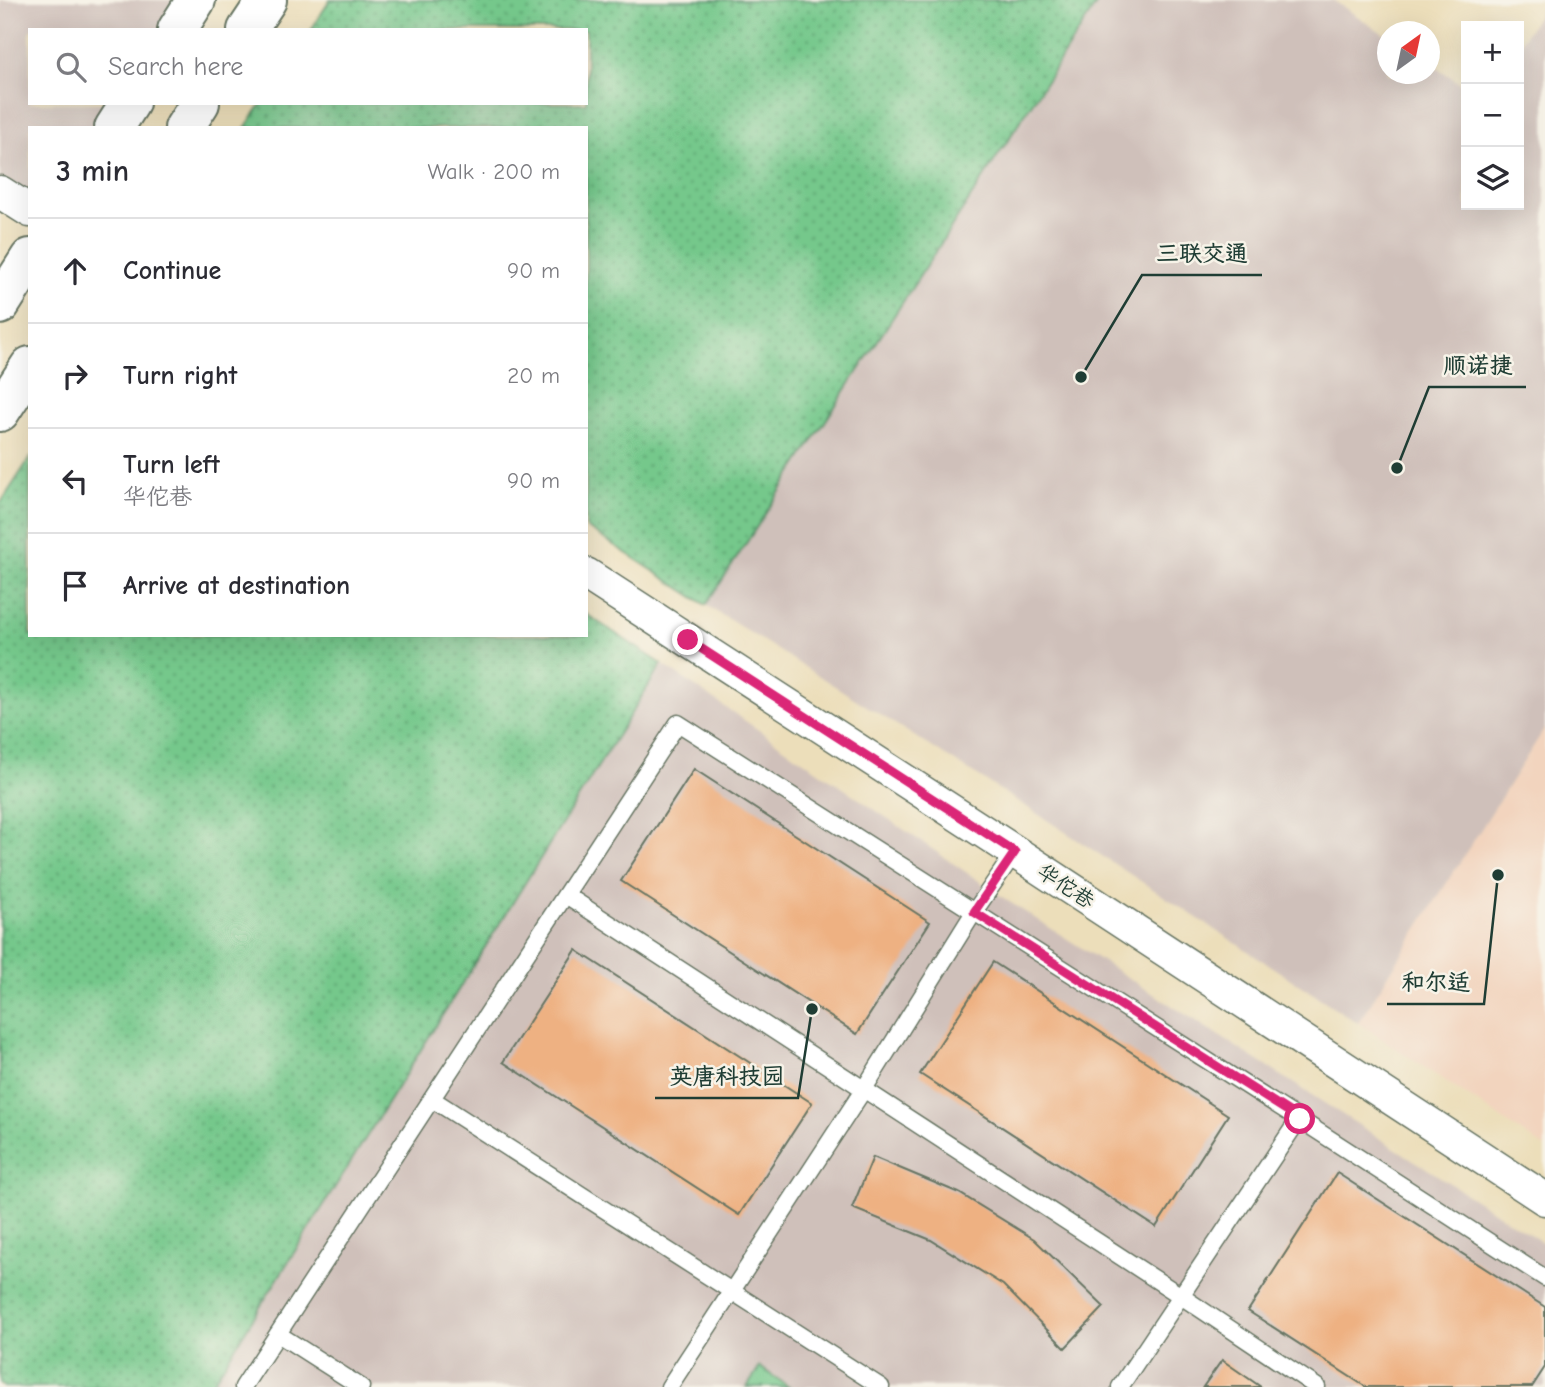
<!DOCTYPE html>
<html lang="en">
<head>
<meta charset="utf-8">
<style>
	:root { --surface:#fff; --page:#f7f7f7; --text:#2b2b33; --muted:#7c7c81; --line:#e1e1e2 }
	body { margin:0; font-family:"Comic Neue","LXGW WenKai TC",sans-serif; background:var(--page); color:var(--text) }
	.controls { position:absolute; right:21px; top:21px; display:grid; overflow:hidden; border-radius:0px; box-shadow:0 7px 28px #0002 }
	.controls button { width:63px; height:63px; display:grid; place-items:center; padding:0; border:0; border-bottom:2px solid var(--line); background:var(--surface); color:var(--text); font:35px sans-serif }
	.compass { position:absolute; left:1377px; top:21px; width:63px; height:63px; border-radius:50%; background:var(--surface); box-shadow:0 7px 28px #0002; rotate:33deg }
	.stop { position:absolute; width:21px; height:21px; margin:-16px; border:5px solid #db2777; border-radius:50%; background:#fff }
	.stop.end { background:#db2777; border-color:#fff; box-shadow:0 2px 7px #0008 }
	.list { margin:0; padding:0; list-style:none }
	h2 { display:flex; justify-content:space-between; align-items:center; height:91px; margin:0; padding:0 28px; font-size:30px }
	h2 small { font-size:23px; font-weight:400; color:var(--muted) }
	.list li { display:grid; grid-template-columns:46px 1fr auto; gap:21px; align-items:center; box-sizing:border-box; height:105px; padding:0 28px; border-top:2px solid var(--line) }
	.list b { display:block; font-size:26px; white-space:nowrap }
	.list p { margin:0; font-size:23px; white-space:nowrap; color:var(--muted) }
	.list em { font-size:23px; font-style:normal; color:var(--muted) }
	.icon { flex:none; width:38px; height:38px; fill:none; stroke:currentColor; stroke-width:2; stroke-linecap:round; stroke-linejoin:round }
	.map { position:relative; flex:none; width:1545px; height:1387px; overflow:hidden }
	.search { position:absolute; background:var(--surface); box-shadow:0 7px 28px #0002; left:28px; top:28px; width:560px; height:77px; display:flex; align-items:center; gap:18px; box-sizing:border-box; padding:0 24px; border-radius:0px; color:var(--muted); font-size:26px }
	.panel { position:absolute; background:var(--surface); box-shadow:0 7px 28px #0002; left:28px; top:126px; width:560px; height:511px; border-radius:0px }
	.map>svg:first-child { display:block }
	.built { fill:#f2d4be }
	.industrial { fill:#cfc0ba }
	.grass { fill:url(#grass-dots); stroke:#4a8260; stroke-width:2 }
	.garden { fill:#75c88b; stroke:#4a8260; stroke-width:2 }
	.building { fill:#eeb182 }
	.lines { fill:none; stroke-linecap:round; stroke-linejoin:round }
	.service-casing { stroke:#677563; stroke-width:19 }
	.minor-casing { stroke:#677563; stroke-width:35 }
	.secondary-casing { stroke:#677563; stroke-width:42 }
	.service { stroke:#fff; stroke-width:16 }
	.minor { stroke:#fff; stroke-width:32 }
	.secondary { stroke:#fff; stroke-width:38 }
	.route { stroke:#db2777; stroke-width:9 }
	.labels { text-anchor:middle; stroke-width:5; stroke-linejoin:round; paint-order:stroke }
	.street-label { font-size:21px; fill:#1f3d34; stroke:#f7f3e8 }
	.leader { fill:none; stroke:#1f3d34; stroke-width:2.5 }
	.callout-dot { fill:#1f3d34; stroke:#f7f3e8; stroke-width:2.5 }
	.callout-label { font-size:23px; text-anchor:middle; font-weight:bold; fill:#1f3d34; stroke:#f7f3e8; stroke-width:5; stroke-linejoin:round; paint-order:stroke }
</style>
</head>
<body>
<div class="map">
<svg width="1545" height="1387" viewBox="0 0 1545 1387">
	<defs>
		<pattern id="grass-dots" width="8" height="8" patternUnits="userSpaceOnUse" patternTransform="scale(1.75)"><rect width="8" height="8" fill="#75c88b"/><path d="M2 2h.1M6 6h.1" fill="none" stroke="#5fa472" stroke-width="1.8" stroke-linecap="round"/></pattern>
	</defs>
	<rect width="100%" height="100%" fill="#f7f3e8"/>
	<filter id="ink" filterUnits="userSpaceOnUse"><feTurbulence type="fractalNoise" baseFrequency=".0143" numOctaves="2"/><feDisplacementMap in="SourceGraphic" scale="14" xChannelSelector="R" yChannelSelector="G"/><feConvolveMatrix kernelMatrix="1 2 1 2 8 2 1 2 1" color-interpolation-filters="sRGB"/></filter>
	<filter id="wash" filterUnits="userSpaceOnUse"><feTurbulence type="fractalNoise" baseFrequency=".00686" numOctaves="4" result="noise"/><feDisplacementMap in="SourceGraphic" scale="28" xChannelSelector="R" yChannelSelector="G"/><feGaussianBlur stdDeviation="1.57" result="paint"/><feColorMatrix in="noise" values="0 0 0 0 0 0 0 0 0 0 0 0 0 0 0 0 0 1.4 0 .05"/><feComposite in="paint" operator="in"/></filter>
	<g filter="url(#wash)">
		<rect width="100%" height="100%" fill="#ecdeba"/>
		<path class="built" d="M1545,728V1148L1358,1023Z"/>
		<g class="industrial">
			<path d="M0,0H196L177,30H30V103H130L114,128H30V211L0,192Z"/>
			<path d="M1099,0H1333L1387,36L1388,74H1430V63L1466,87V205H1519V45L1545,4V728L1358,1023L1030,809L706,605Z"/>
			<path d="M662,664L1011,903L1545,1244V1387H210Z"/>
		</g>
		<g class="grass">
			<path d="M330,0H1099L706,605L586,527V128H245L262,103H586V30H311Z"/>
			<path d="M30,458V635H586V614L662,664L210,1387H4L0,1384V504Z"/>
		</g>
		<path class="garden" d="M760,1367L789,1387H747Z"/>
		<g id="blocks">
			<g class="building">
				<path d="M694,769L930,922L857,1034L621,881Z"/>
				<path d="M576,950L812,1103L739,1215L503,1062Z"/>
				<path d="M993,962L1228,1115L1156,1227L920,1074Z"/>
				<path d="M873,1157L959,1193L1034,1239L1104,1307L1065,1348L1003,1285L931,1240L852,1208Z"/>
				<path d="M1337,1173L1545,1307V1367L1532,1387H1366L1248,1311Z"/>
				<path d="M1222,1360L1261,1387H1203Z"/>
			</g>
		</g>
	</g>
	<g filter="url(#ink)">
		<use href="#blocks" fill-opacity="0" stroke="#677563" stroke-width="2"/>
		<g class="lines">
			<g class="service-casing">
				<g id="service">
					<path d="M566,895L1181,1296L1317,1387"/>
					<path d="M432,1099L881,1387"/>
					<path d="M278,1334L361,1387"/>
					<path d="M243,1387L678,723L1299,1119L1545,1278"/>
					<path d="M669,1387L864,1089L974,912L1015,852"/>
					<path d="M1120,1387L1299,1119"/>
				</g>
			</g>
			<g class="minor-casing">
				<g id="minor">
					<path d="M0,192L30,211"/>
					<path d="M586,574L1015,852L1545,1199"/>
				</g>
			</g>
			<g class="secondary-casing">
				<g id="secondary">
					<path d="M177,30L196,0"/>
					<path d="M247,30L267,0"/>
					<path d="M114,128L130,103"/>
					<path d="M184,128L200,103"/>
					<path d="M0,305L30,258"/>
					<path d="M0,412L30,366"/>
				</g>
			</g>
			<use href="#service" class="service"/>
			<use href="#minor" class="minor"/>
			<use href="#secondary" class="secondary"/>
		</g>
	</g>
	<g class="lines" filter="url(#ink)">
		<path class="route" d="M688,640L1015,852L974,912L1300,1119"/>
	</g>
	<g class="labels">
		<g class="street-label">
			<text transform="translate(1066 886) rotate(33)" y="7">华佗巷</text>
		</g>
	</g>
	<path class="leader" d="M1081 377L1142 275H1262M1397 468L1429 387H1526M1498 875L1484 1004H1387M812 1009L798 1098H655"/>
	<g class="callout-dot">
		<circle cx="1081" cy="377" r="7"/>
		<circle cx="1397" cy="468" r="7"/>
		<circle cx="1498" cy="875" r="7"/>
		<circle cx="812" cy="1009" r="7"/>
	</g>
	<g class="callout-label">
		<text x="1202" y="261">三联交通</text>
		<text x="1478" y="373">顺诺捷</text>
		<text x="1436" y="990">和尔适</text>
		<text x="727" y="1084">英唐科技园</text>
	</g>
</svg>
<div class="controls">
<button>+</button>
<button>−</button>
<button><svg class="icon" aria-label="layers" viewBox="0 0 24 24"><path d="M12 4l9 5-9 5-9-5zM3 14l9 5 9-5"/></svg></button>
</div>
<svg class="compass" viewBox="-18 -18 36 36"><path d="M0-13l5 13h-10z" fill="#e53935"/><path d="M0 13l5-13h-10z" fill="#7c7c81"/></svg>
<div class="stop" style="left:1300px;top:1119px"></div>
<div class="stop end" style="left:688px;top:640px"></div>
<div class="search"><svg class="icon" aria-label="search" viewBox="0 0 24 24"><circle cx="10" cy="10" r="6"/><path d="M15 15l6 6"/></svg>Search here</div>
<section class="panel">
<h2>3 min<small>Walk · 200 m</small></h2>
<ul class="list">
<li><svg class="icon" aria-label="ahead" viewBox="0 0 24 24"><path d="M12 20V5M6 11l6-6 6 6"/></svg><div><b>Continue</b></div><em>90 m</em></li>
<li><svg class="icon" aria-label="right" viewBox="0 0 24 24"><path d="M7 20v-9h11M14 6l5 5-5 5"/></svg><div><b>Turn right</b></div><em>20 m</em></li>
<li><svg class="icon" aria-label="left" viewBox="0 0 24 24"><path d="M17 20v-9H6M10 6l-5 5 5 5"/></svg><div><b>Turn left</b><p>华佗巷</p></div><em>90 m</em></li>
<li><svg class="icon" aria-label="arrive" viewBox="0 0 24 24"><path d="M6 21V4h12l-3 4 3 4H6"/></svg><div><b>Arrive at destination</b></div></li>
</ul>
</section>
</div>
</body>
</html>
